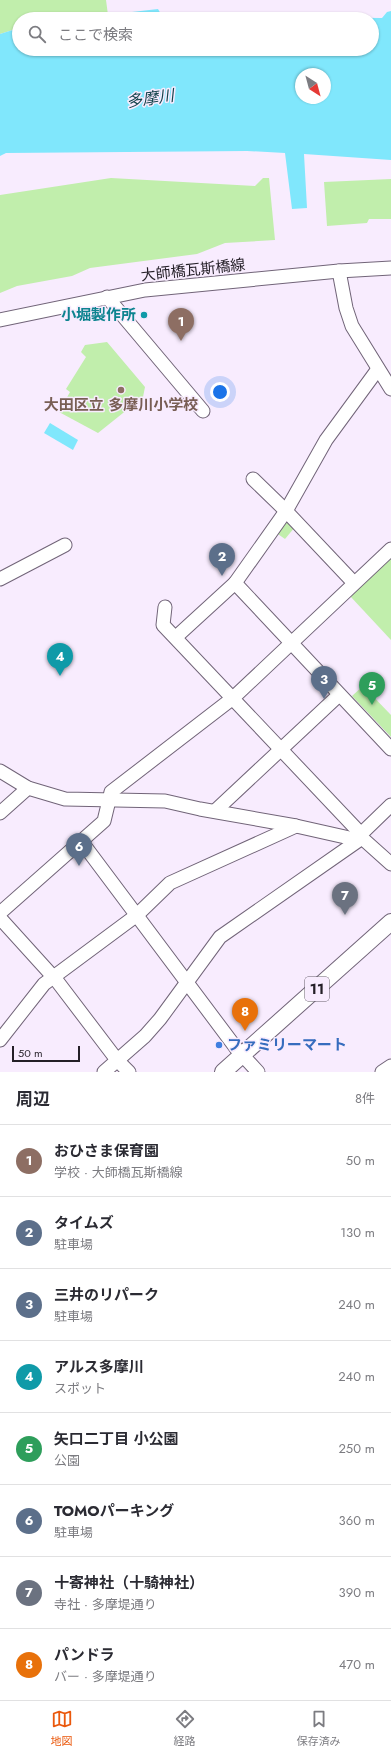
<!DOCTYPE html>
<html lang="ja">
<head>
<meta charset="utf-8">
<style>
	:root { --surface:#fff; --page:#f7f7f7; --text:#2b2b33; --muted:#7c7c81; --line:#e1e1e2; --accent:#ea580c }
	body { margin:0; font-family:Jost,"Noto Sans JP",sans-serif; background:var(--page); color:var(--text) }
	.compass { position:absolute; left:295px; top:68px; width:36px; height:36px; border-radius:50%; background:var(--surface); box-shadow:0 1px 3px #0004; rotate:144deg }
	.scale { position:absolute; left:12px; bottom:10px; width:68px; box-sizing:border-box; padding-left:4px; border:2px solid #241f27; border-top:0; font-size:11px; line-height:14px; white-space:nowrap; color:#241f27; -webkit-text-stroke:3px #f8ecfe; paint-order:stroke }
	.you { position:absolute; left:220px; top:392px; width:14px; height:14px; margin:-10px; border:3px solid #fff; border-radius:50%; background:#1a73e8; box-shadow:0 0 0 6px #1a73e833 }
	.badge { display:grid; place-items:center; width:26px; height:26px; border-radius:50%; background:var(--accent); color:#fff; font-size:13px; font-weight:700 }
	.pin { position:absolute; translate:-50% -33px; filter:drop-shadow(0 1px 2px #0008) }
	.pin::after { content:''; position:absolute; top:21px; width:14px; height:12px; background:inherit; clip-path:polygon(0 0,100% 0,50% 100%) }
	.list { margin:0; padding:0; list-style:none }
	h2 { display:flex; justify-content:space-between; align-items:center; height:52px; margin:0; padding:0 16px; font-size:17px }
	h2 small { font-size:13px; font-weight:400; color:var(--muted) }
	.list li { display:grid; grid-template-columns:26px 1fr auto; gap:12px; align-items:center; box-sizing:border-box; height:72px; padding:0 16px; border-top:1px solid var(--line) }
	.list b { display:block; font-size:15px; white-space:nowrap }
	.list p { margin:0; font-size:13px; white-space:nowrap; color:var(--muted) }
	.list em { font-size:13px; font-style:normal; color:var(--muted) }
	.icon { flex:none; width:22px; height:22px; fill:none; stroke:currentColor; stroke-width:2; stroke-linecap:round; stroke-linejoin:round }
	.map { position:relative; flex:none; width:391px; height:1072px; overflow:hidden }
	.search { position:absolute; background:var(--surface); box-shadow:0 1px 3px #0004; left:12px; right:12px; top:12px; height:44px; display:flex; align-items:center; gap:10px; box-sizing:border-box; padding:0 14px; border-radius:22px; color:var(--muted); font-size:15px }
	.sheet { height:628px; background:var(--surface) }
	nav { display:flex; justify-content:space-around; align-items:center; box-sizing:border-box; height:56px; border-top:1px solid var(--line); background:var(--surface); font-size:11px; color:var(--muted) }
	nav a { display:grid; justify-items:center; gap:2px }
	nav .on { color:var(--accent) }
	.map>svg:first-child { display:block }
	.green { fill:#c1eeac }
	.water { fill:#80e7fc; fill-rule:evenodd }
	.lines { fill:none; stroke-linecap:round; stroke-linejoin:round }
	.minor-casing { stroke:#716478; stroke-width:15 }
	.major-casing { stroke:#716478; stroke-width:18 }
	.minor { stroke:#fff; stroke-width:13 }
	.major { stroke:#fff; stroke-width:16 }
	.culture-dot { fill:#0f9aa8; stroke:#f8ecfe; stroke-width:1.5 }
	.education-dot { fill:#8d6e63; stroke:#f8ecfe; stroke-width:1.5 }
	.shop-dot { fill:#3f7fe0; stroke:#f8ecfe; stroke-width:1.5 }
	.labels { text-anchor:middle; stroke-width:3; stroke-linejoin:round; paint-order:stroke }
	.shield { fill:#f8ecfe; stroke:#645c68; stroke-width:1 }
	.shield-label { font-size:14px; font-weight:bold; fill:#241f27 }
	.street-label { font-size:15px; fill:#241f27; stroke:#f8ecfe }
	.culture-label { font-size:15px; font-weight:bold; fill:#0d838f; stroke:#f8ecfe; text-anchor:end }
	.education-label { font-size:15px; font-weight:bold; fill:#785e54; stroke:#f8ecfe }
	.shop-label { font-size:15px; font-weight:bold; fill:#366cbe; stroke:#f8ecfe; text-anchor:start }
	.water-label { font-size:16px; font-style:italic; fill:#15444d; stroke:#f8ecfe }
</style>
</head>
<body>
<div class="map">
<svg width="391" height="1072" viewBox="0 0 391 1072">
	<rect width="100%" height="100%" fill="#f8ecfe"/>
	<g class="green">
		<path d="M0,0H106L108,15L71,19H19V28L0,34Z"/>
		<path d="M111,178L255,186L263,178H269L275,240L225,243L197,254L90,268L72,276L17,286L0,293V195Z"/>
		<path d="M391,179V219H369L367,223L327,226L324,182Z"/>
		<path d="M107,342L145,387L143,397L98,433L59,412L70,392L66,389L86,357L81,352L85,345Z"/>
		<path d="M287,517L295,527L285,539L275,532Z"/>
		<path d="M391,556V640L350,596Z"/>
		<path d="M363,686L391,715V737L352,696Z"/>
	</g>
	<g class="water">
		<path d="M158,9L162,16L382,18L387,12L391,11V160L304,154L307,208L292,209L285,153L247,151L6,153L0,156V34L19,28V49H372V19H71ZM301,74H325V98H301Z"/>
		<path d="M50,423L78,440L73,450L44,433Z"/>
	</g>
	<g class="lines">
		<g class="minor-casing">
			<g id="minor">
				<path d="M339,271L346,308L352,326L391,389"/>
				<path d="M107,297L203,411"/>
				<path d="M0,320L145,290L339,271L391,268"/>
				<path d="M253,479L286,511L354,583"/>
				<path d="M0,579L65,545"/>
				<path d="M235,583L391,749"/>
				<path d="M176,637L235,583L286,511L326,440L378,369"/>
				<path d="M0,771L28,788L65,799L165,801L200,809L296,826L354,839L362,838L391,864"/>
				<path d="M215,811L339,695"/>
				<path d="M0,813L28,788"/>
				<path d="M361,834L391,805"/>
				<path d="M81,841L236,1048L258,1072"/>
				<path d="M0,913L104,821L111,792L233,698L391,549"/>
				<path d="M0,918L57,981L117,1060L129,1072"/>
				<path d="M0,1040L44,984L137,915L170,883L296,826"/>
				<path d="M104,1072L145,1036L160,1019L220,937L362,838L361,834L163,625L165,607"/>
				<path d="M382,1072L391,1066"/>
			</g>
		</g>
		<g class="major-casing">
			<path id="major" d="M223,1072L391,922"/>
		</g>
		<use href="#minor" class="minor"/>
		<use href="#major" class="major"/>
	</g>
	<circle class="culture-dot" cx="144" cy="315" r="4"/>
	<circle class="education-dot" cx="121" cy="390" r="4"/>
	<circle class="shop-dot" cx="219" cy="1045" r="4"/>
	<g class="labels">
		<rect class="shield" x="305" y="977" width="24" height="24" rx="3"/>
		<g class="shield-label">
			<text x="317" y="994">11</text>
		</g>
		<g class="street-label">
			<text transform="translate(193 270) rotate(-6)" y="5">大師橋瓦斯橋線</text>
		</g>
		<g class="culture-label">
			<text x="136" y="320">小堀製作所</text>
		</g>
		<g class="education-label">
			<text x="121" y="410">大田区立 多摩川小学校</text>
		</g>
		<g class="shop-label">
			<text x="227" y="1050">ファミリーマート</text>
		</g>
		<g class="water-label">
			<text transform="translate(150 98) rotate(-8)" y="6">多摩川</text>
		</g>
	</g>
</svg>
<svg class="compass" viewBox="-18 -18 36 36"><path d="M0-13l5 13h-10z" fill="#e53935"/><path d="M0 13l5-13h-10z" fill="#7c7c81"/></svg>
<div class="scale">50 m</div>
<div class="you"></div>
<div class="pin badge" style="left:181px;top:341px;background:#8d6e63">1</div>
<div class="pin badge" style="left:222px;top:576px;background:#5c6f8a">2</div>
<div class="pin badge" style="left:324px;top:699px;background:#5c6f8a">3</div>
<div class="pin badge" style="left:60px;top:676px;background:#0f9aa8">4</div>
<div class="pin badge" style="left:372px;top:705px;background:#2e9e5b">5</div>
<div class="pin badge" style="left:79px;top:866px;background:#5c6f8a">6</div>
<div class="pin badge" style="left:345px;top:915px;background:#6b7280">7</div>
<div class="pin badge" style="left:245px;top:1031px;background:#e8710a">8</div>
<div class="search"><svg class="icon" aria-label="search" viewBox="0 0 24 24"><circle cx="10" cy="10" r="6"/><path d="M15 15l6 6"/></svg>ここで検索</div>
</div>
<section class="sheet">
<h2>周辺<small>8件</small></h2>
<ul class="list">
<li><span class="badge" style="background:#8d6e63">1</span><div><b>おひさま保育園</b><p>学校 · 大師橋瓦斯橋線</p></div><em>50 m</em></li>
<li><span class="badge" style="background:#5c6f8a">2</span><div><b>タイムズ</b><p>駐車場</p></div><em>130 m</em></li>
<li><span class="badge" style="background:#5c6f8a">3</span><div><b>三井のリパーク</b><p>駐車場</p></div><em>240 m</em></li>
<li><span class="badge" style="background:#0f9aa8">4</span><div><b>アルス多摩川</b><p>スポット</p></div><em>240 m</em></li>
<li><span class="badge" style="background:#2e9e5b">5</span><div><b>矢口二丁目 小公園</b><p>公園</p></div><em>250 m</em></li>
<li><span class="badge" style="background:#5c6f8a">6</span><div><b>TOMOパーキング</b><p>駐車場</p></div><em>360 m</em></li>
<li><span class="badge" style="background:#6b7280">7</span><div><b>十寄神社（十騎神社）</b><p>寺社 · 多摩堤通り</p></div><em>390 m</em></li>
<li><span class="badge" style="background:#e8710a">8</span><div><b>パンドラ</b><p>バー · 多摩堤通り</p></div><em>470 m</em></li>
</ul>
</section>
<nav>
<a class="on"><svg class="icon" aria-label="map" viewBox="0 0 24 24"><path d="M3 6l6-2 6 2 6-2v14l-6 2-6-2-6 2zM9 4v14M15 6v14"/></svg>地図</a>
<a><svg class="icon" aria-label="directions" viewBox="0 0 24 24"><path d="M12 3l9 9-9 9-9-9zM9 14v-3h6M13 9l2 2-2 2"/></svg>経路</a>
<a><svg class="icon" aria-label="saved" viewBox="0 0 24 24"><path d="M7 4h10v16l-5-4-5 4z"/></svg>保存済み</a>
</nav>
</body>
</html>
